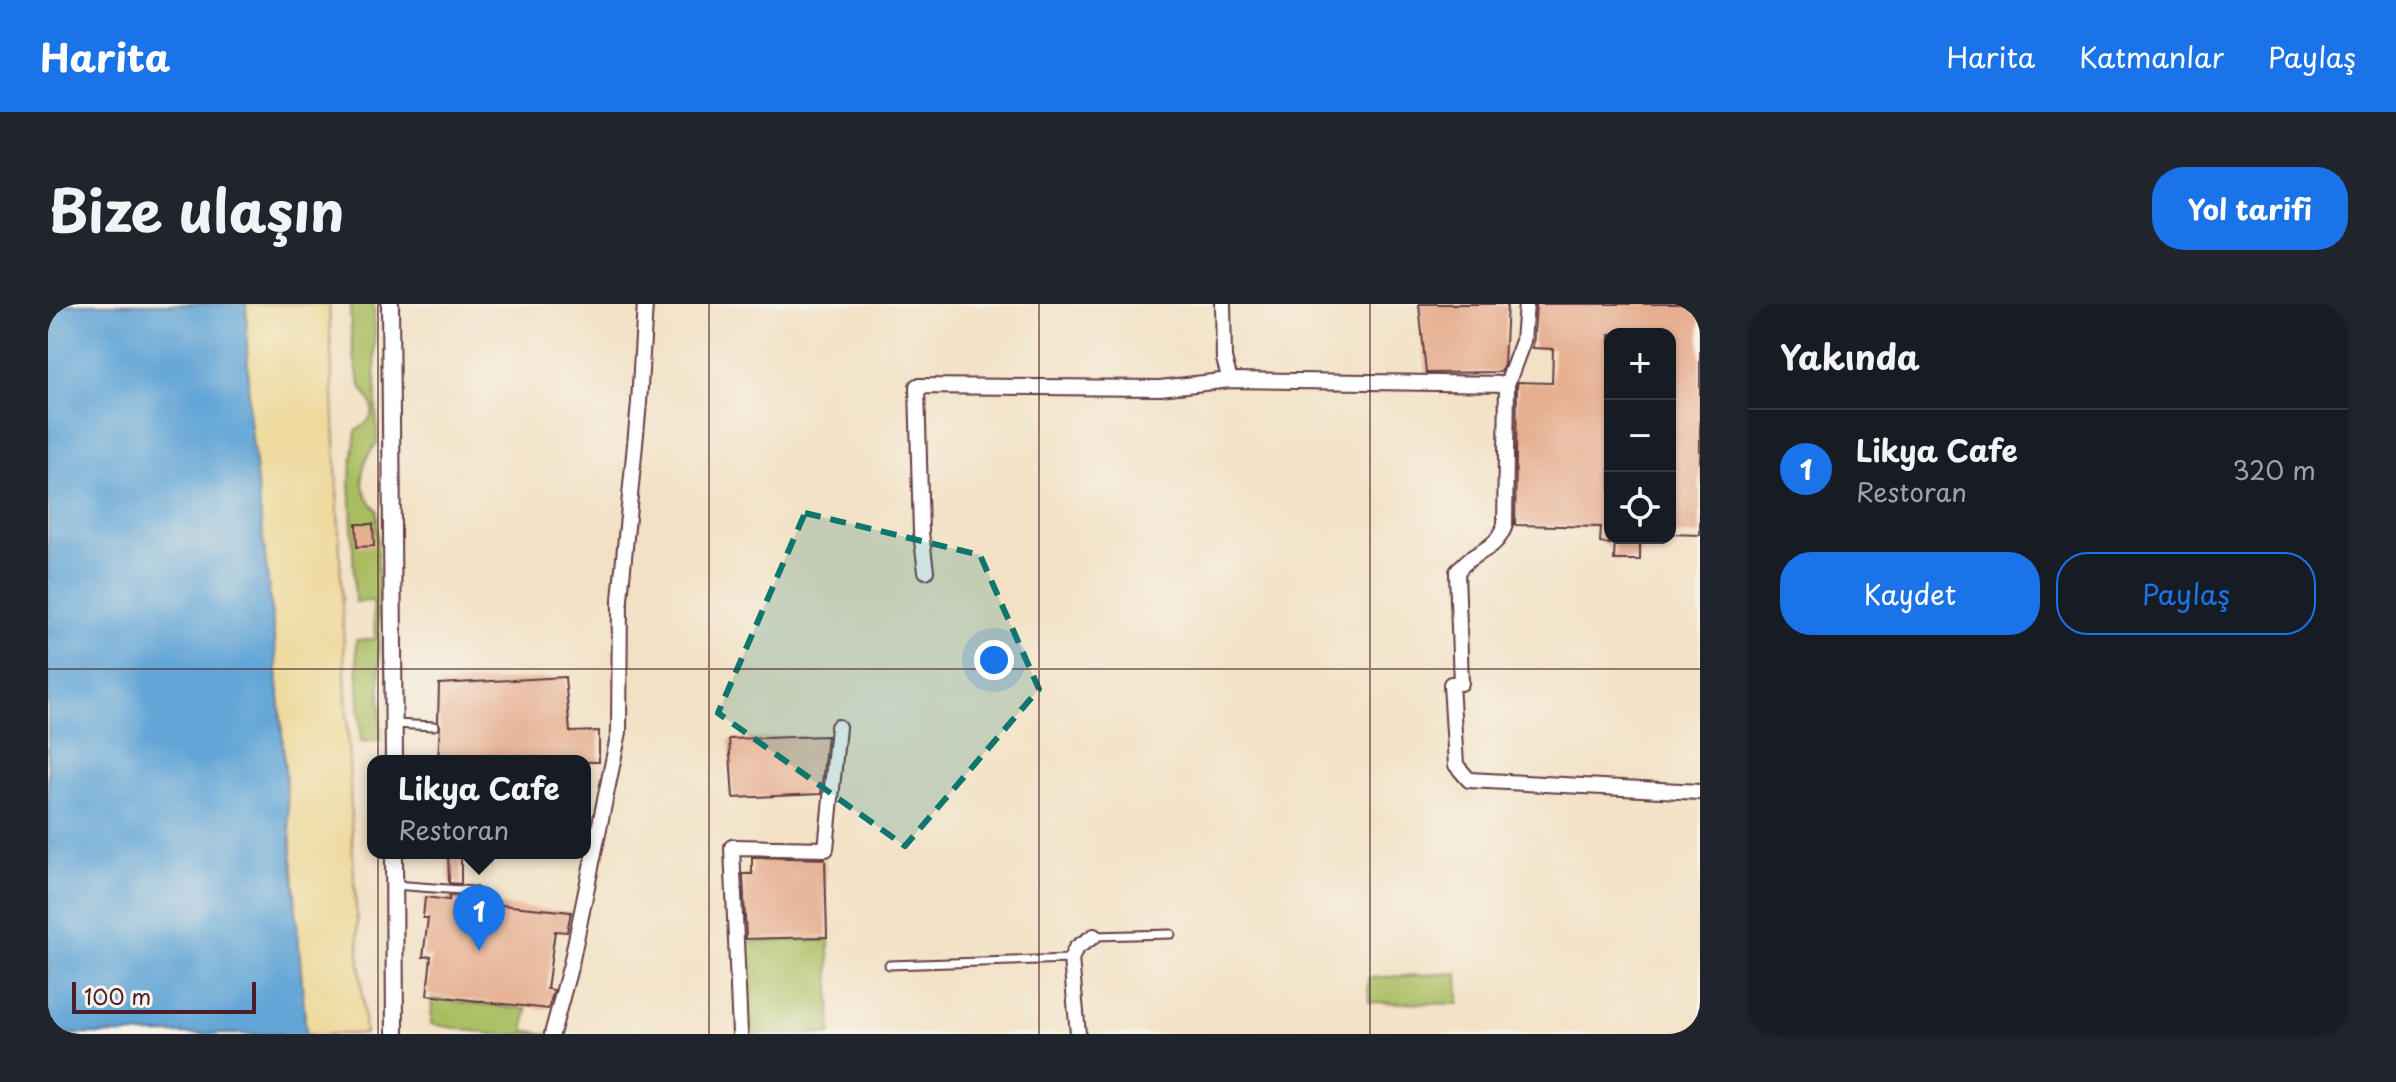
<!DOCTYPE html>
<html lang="tr">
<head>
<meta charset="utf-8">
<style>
	:root { --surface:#171b24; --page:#20242c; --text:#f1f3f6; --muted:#9ea1a6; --line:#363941; --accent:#1a73e8 }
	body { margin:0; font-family:"Playpen Sans",sans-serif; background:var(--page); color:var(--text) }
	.controls { position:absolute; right:24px; top:24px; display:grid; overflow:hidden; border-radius:16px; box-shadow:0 2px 6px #0004 }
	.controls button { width:72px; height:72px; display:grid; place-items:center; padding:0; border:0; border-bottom:2px solid var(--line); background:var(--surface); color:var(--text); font:40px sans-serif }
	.scale { position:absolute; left:24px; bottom:20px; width:184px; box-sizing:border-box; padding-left:8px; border:4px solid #4a1f2b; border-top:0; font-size:22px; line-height:28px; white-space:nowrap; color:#4a1f2b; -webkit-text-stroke:6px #f7f3e8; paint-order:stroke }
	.you { position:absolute; left:946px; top:356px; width:28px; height:28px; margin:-20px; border:6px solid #fff; border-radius:50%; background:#1a73e8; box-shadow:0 0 0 12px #1a73e833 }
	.badge { display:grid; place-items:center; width:52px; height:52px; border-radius:50%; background:var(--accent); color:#fff; font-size:26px; font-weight:700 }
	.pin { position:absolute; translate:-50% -66px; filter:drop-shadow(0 2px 4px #0008) }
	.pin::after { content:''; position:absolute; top:42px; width:28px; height:24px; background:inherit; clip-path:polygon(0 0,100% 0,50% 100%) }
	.popup { position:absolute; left:319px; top:451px; width:224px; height:104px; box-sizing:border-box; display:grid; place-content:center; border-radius:16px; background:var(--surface); filter:drop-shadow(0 2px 6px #0005); font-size:26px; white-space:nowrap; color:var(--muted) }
	.popup b { font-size:30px; color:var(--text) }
	.popup::after { content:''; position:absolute; left:50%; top:100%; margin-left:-16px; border:16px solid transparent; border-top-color:var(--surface) }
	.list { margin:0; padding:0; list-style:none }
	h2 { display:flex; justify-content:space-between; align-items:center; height:104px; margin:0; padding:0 32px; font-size:34px }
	h2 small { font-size:26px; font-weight:400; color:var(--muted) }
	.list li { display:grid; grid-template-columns:52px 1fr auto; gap:24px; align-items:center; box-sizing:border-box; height:120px; padding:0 32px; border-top:2px solid var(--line) }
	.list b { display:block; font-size:30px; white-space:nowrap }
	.list p { margin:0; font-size:26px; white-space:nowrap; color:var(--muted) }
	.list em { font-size:26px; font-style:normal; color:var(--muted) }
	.actions { display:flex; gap:16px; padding:24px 32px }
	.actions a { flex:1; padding:18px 0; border:2px solid var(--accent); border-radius:32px; text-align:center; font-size:28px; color:var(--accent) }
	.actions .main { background:var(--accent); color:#fff }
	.icon { flex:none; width:44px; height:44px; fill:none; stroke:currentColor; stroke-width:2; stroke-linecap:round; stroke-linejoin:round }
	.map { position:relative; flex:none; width:1652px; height:730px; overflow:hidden; border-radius:32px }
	header { display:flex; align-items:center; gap:48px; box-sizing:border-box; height:112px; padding:0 40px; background:var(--accent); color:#fff }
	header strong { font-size:38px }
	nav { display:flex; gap:44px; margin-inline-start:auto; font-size:28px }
	.intro { display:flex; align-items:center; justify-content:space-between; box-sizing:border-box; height:192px; padding:0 48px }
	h1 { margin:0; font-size:56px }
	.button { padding:20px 36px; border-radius:32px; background:var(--accent); color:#fff; font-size:28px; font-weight:700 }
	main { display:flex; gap:48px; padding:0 48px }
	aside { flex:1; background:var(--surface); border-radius:32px; box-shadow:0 2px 6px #0004 }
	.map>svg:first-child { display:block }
	.green { fill:#a9bd61; stroke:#7a6e46; stroke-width:2 }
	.sand { fill:#eeda9e; stroke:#9c7c64; stroke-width:2 }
	.water { fill:#62a5d6; stroke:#566280; stroke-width:2 }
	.building { fill:#e6af91 }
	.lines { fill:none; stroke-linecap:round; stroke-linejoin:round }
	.service-casing { stroke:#633c42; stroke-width:11 }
	.minor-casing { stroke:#633c42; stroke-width:18 }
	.tertiary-casing { stroke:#633c42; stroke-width:20 }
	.service { stroke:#fff; stroke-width:7 }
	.minor { stroke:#fff; stroke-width:14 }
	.tertiary { stroke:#fff; stroke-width:16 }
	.marked { fill:#0f766e; fill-opacity:0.2; stroke:#0f766e; stroke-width:6; stroke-dasharray:16 10; stroke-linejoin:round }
	.grid { fill:none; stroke:#4a1f2b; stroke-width:2; stroke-opacity:0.55 }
</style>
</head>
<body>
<header>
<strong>Harita</strong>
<nav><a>Harita</a><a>Katmanlar</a><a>Paylaş</a></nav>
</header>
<div class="intro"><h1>Bize ulaşın</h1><a class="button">Yol tarifi</a></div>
<main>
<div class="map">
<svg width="1652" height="730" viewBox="0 0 1652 730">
	<rect width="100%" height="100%" fill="#f7f3e8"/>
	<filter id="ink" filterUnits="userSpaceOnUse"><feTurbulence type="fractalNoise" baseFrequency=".0125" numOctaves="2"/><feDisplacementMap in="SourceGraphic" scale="16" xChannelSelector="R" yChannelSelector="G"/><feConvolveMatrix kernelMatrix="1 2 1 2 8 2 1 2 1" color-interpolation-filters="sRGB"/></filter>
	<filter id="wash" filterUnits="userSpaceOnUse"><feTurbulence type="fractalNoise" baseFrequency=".006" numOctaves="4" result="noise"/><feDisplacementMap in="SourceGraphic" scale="32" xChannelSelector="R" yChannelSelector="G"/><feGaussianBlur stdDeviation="1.8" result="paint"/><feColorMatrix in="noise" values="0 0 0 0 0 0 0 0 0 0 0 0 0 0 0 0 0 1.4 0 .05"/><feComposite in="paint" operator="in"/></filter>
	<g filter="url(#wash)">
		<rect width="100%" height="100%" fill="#f2e1c5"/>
		<g class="green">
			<path d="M302,0H326L329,139C310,160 309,185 329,206L333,436L313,438L308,336L327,335L325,297L307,298L302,174L308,127C317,121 327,113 324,101C322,95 316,90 314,84C304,56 303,29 302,0Z"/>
			<path d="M781,636L783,730H694L692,638Z"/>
			<path d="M1410,669L1411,700L1321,698L1320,674Z"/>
			<path d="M384,695L479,705L476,726L501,730H443L383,720Z"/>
		</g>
		<path class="sand" d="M198,0H281L306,574L317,730H258L227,341L201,107Z"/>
		<path class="water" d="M0,0H198L201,107L227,341L258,730H0Z"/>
		<g id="blocks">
			<g class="building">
				<path d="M1371,0H1459L1456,60L1453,68L1378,69Z"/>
				<path d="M1488,0H1652V231L1622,230V30H1562V240L1552,239L1553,223L1467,221L1469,82L1470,78L1504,79L1505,45L1485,44Z"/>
				<path d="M308,220H325L326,242L309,243Z"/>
				<path d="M1567,234H1592V256H1566Z"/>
				<path d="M517,373L522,428L551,427V458L390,457L392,422L390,417L391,380Z"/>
				<path d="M779,432L773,490L685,494L681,435Z"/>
				<path d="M400,549H413V580L401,579Z"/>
				<path d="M704,553L777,555L779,633L698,635L695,570H704Z"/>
				<path d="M401,592L413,593V597L523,608L519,628L507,627L499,685L506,686L500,705L379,691L383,652L375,653L380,614H375L377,593L401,596Z"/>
			</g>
		</g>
	</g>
	<g filter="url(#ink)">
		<use href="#blocks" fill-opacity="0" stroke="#633c42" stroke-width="2"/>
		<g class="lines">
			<g class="service-casing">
				<g id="service">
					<path d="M346,420L386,422"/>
					<path d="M346,581L426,587"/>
					<path d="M1046,632L1123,630"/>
					<path d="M841,661L1023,655"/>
				</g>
			</g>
			<g class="minor-casing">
				<g id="minor">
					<path d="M1175,0L1176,55L1182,76"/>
					<path d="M1478,0L1475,37L1459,80L1457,221C1447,250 1425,245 1409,268L1413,379L1403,380L1408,461L1421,476L1652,488"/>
					<path d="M878,267L873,229L869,82L1112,84L1182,76L1459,80"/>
					<path d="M504,730L523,660L571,428L572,295L591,99L597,0"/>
					<path d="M692,730L684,543L778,545L790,423"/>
					<path d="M1030,730L1023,655L1028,644L1046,632"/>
				</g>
			</g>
			<g class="tertiary-casing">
				<g id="tertiary">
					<path d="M342,0L346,457"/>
					<path d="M346,549L347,730"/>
				</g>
			</g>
			<use href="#service" class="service"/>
			<use href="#minor" class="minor"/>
			<use href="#tertiary" class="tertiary"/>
		</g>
	</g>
	<path class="marked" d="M757,209L932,251L991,385L857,542L670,409Z"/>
	<path class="grid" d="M330,0V730M661,0V730M991,0V730M1322,0V730M0,365H1652"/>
</svg>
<div class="controls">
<button>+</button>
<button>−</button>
<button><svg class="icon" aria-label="locate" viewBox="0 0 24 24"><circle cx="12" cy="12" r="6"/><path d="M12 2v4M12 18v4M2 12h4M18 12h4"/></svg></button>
</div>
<div class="scale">100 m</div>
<div class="you"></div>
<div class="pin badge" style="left:431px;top:647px">1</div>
<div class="popup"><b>Likya Cafe</b>Restoran</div>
</div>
<aside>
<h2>Yakında<small></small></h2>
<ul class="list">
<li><span class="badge">1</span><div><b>Likya Cafe</b><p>Restoran</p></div><em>320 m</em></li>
</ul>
<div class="actions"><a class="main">Kaydet</a><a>Paylaş</a></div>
</aside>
</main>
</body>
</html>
